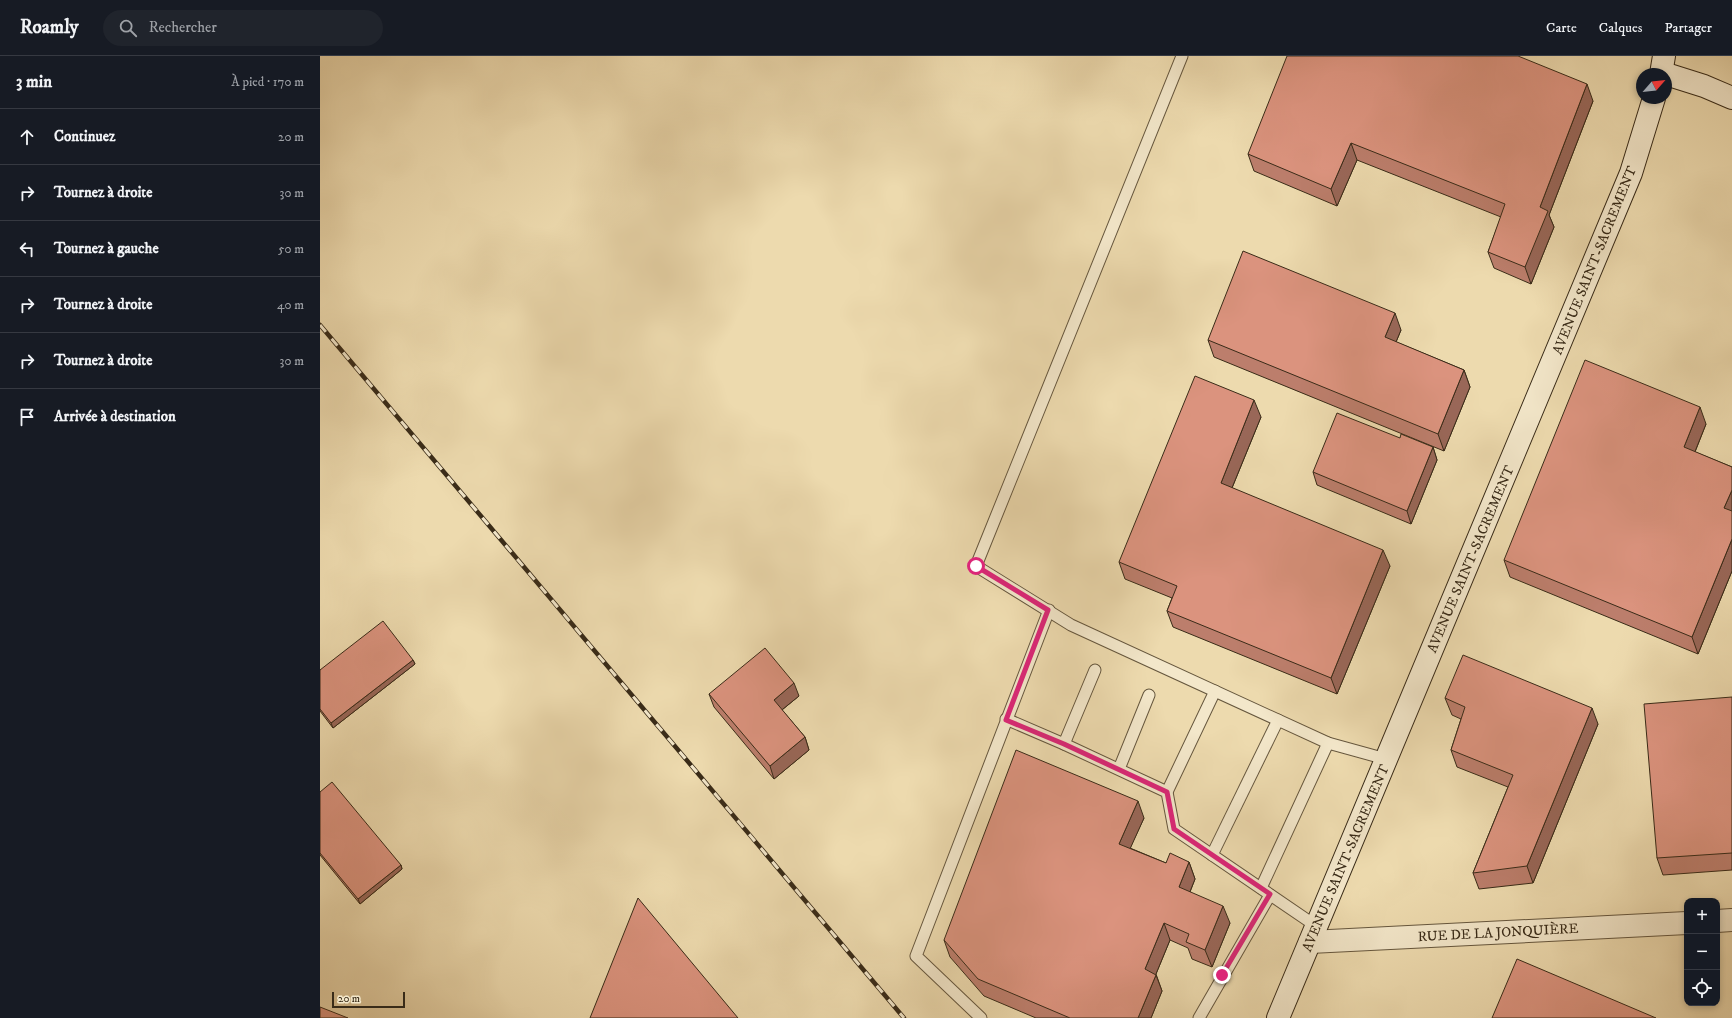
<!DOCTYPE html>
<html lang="fr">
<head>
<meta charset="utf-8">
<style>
	:root { --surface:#171b24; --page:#20242c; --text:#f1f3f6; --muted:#9ea1a6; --line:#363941 }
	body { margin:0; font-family:"IM FELL DW Pica",serif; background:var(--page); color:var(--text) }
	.controls { position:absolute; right:12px; bottom:12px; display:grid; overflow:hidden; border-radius:8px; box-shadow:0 2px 6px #0003 }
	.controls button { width:36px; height:36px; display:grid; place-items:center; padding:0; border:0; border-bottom:1px solid var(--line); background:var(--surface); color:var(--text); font:20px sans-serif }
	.compass { position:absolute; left:1316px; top:12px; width:36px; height:36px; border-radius:50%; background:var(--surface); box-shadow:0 2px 6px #0003; rotate:62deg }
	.scale { position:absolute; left:12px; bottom:10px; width:73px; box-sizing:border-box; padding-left:4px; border:2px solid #392b18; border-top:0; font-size:11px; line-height:14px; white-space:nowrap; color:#392b18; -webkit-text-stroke:3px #f3e7ca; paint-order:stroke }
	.stop { position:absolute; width:12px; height:12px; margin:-9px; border:3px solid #db2777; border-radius:50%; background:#fff }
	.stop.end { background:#db2777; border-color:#fff; box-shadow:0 1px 4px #0008 }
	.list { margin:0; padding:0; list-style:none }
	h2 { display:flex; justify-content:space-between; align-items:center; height:52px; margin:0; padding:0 16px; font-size:17px }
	h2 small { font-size:13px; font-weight:400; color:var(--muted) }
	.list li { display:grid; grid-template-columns:26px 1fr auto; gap:12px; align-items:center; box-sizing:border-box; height:56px; padding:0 16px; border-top:1px solid var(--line) }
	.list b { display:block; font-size:15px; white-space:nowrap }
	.list em { font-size:13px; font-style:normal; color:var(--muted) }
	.icon { flex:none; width:22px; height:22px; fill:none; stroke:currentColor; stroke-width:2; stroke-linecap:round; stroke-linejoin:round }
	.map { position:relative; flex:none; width:1412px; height:962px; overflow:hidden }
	header { display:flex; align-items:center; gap:24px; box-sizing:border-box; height:56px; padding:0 20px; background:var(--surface); border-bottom:1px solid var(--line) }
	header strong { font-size:19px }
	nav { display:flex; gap:22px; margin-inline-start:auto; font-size:14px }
	.search { width:280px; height:36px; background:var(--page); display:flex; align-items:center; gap:10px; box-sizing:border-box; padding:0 14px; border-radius:22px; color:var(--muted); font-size:15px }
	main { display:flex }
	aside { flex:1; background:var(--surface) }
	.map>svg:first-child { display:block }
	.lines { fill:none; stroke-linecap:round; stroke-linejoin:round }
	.lane-casing { stroke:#66573e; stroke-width:13 }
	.street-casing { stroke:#66573e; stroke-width:24 }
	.secondary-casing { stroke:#392b18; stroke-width:24 }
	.lane { stroke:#f3e7ca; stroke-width:11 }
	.street { stroke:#f3e7ca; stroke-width:22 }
	.secondary { stroke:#f3e7ca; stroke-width:22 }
	.rail-casing { stroke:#392b18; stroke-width:4.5 }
	.rail { stroke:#f3e7ca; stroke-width:3; stroke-dasharray:9; stroke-linecap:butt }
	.wall { fill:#bc7e6c; stroke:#392b18 }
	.shaded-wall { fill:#996758; stroke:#392b18 }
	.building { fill:#db937e; stroke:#392b18 }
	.route { stroke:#db2777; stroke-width:5 }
	.labels { text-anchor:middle; stroke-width:4; stroke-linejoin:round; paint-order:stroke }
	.street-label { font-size:14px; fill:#392b18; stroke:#f3e7ca }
</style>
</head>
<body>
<header>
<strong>Roamly</strong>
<div class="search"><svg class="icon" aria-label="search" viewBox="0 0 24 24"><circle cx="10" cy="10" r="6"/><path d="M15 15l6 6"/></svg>Rechercher</div>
<nav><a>Carte</a><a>Calques</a><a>Partager</a></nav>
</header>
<main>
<aside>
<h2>3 min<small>À pied · 170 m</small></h2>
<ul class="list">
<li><svg class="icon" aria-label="ahead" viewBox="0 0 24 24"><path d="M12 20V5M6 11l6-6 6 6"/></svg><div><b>Continuez</b></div><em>20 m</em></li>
<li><svg class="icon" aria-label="right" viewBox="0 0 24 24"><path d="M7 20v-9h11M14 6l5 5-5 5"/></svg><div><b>Tournez à droite</b></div><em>30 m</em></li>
<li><svg class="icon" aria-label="left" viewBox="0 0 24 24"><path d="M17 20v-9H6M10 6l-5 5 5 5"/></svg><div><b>Tournez à gauche</b></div><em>50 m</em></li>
<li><svg class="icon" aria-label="right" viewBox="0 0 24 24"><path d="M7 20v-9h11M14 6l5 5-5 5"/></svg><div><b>Tournez à droite</b></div><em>40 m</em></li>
<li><svg class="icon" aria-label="right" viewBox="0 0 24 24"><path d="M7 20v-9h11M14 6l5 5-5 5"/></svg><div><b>Tournez à droite</b></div><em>30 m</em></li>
<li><svg class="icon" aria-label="arrive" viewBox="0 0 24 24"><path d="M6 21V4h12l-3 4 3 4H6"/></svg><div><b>Arrivée à destination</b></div></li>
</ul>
</aside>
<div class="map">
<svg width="1412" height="962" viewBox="0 0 1412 962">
	<rect width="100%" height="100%" fill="#eddaae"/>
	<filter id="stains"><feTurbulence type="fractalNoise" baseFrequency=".005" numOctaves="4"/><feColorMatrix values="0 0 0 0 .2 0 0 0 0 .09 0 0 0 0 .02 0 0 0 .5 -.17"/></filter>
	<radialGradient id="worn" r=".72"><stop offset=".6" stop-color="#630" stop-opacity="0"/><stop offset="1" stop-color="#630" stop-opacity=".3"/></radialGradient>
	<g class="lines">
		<g class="lane-casing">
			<g id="lane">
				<path d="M862,0L656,510L751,569L1008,687L1066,703"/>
				<path d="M686,663L744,688L847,736L854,773L996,870"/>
				<path d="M744,688L775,614"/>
				<path d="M799,713L829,639"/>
				<path d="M847,736L895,635"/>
				<path d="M892,799L958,664"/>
				<path d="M941,832L1008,687"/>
				<path d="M661,962L596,900L729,554"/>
				<path d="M879,962L950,839"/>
			</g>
		</g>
		<g class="street-casing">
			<g id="street">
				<path d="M1397,865L1412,864"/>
				<path d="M990,886L1367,867"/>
			</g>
		</g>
		<g class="secondary-casing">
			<g id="secondary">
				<path d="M1341,18L1344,0"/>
				<path d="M1346,18L1384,30L1412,42"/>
				<path d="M958,962L1311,117L1334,42"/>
			</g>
		</g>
		<use href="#lane" class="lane"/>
		<use href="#street" class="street"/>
		<use href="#secondary" class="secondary"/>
		<g class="rail-casing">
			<path id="rail" d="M0,269L584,962"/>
		</g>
		<use href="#rail" class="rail"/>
	</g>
	<g class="wall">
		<path d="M1273,45L1229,159L1234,171L1211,228L1174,212L1168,196L1181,161L1037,104L1017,150L934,115L928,98Z"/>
		<path d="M1081,274L1076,286L1144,314L1150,331L1124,395L894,301L888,284Z"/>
		<path d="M941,361L912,432L1070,510L1017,638L853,571L847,555L852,542L805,523L799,506Z"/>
		<path d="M1386,368L1375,396L1412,411V515L1378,598L1190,521L1184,504Z"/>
		<path d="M1113,391L1117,404L1091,468L997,429L993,416Z"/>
		<path d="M93,604L95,608L13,672L0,655V614Z"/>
		<path d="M389,638L479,640L462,654L485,681L489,694L454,723L394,651Z"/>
		<path d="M1412,641V814L1343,819L1337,802Z"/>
		<path d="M1125,642L1278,668L1213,827L1159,833L1153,817L1188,731L1137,711L1131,694L1141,663L1132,659Z"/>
		<path d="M0,736L81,809L82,813L40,848L0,799Z"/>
		<path d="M824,762L810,792L846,807L869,806L875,823L870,836L910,867L892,911L872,903L868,892L850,884L836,918L842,935L831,962H716L664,940L630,901L624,884Z"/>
	</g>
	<g class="shaded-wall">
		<path d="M1267,28L1273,45L1229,159L1234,171L1211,228L1205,211L1220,151Z"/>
		<path d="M1031,87L1037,104L1017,150L1011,133Z"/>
		<path d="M1075,257L1081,274L1071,298L1065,281Z"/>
		<path d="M1144,314L1150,331L1124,395L1118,378Z"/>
		<path d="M934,344L941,361L907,444L901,427Z"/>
		<path d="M1380,351L1386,368L1370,408L1364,391Z"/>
		<path d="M1113,391L1117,404L1091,468L1087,455Z"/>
		<path d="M1412,434V466L1404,452Z"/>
		<path d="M1412,483V515L1378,598L1372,581Z"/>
		<path d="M1063,494L1070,510L1017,638L1011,622Z"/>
		<path d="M93,604L95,608L13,672L11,667Z"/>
		<path d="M474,627L479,640L458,657L454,644Z"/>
		<path d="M1272,652L1278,668L1213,827L1207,810Z"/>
		<path d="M485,681L489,694L454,723L450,710Z"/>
		<path d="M818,745L824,762L805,804L799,788Z"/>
		<path d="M869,806L875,823L865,848L859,831Z"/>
		<path d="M81,809L82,813L40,848L38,843Z"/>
		<path d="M903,850L910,867L892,911L885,894Z"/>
		<path d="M844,867L850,884L831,930L825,913Z"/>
		<path d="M836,919L842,935L831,962H818Z"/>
	</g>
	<g class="building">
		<path d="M967,0H1198L1267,28L1220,151L1228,155L1205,211L1168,196L1185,148L1031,87L1011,133L928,98Z"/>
		<path d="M923,195L1075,257L1065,281L1144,314L1118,378L888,284Z"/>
		<path d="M1265,304L1380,351L1364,391L1412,411V434L1404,452L1412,455V483L1372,581L1184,504Z"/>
		<path d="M875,320L934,344L901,427L1063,494L1011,622L847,555L857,530L799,506Z"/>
		<path d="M1017,357L1080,382L1081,378L1113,391L1087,455L993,416Z"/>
		<path d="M63,565L93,604L11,667L0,653V614Z"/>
		<path d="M445,592L474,627L454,644L485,681L450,710L389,638Z"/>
		<path d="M1143,599L1272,652L1207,810L1153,817L1193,719L1131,694L1145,651L1125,642Z"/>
		<path d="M1412,641V797L1337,802L1324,648Z"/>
		<path d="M696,694L818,745L799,788L846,807L850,797L869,806L859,831L903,850L885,894L866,886L869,878L844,867L825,913L836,919L818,962H750L658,923L624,884Z"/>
		<path d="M12,726L81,809L38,843L0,797V736Z"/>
		<path d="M318,842L418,962H270Z"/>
		<path d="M1197,903L1336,962H1172Z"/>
		<path d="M0,951L28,962H0Z"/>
	</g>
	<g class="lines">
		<path class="route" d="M656,510L728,554L686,664L744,688L847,736L854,773L950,838L902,919"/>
	</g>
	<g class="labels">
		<g class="street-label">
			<text transform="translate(1274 204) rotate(-68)" y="5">AVENUE SAINT-SACREMENT</text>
			<text transform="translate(1150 503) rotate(-67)" y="5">AVENUE SAINT-SACREMENT</text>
			<text transform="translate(1025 802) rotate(-67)" y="5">AVENUE SAINT-SACREMENT</text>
			<text transform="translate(1178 876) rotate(-3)" y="5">RUE DE LA JONQUIÈRE</text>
		</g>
	</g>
	<rect width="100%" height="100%" filter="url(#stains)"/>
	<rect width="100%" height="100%" fill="url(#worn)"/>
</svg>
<div class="controls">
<button>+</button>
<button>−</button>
<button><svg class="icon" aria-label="locate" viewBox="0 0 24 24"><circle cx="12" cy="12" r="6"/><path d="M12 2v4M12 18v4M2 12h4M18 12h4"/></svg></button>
</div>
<svg class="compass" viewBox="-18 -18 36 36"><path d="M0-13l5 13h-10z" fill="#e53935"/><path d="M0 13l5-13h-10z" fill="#9ea1a6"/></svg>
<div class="scale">20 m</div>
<div class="stop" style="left:656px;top:510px"></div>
<div class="stop end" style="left:902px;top:919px"></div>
</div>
</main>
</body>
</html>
